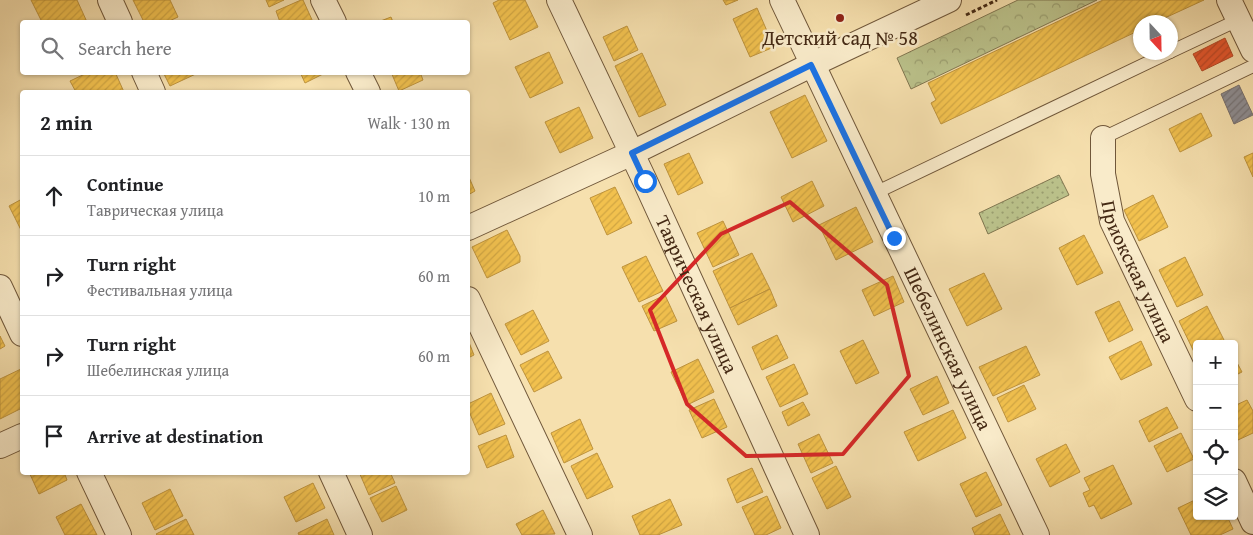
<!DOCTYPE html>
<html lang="en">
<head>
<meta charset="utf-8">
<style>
	:root { --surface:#fff; --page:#f6f6f6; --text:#202124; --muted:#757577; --line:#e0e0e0 }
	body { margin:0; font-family:"Gentium Book Plus",serif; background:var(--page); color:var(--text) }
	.controls { position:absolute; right:15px; bottom:15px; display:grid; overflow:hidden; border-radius:5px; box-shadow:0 1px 4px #0004 }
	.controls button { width:45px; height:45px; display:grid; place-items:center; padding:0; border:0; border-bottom:1px solid var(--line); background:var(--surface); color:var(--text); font:25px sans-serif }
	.compass { position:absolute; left:1133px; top:15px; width:45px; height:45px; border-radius:50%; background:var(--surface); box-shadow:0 1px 4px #0004; rotate:158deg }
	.stop { position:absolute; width:15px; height:15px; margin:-11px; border:4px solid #1a73e8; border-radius:50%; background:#fff }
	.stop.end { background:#1a73e8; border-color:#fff; box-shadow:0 1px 5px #0008 }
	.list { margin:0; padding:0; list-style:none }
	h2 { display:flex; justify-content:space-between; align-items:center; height:65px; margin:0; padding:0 20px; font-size:21px }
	h2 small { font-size:16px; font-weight:400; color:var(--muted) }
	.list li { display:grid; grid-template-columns:32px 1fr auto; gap:15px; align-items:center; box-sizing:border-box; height:80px; padding:0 20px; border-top:1px solid var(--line) }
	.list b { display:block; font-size:19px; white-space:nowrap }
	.list p { margin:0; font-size:16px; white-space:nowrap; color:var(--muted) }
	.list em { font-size:16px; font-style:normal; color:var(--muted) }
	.icon { flex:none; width:28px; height:28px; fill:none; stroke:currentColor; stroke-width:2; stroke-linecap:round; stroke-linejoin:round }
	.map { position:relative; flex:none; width:1253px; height:535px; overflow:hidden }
	.search { position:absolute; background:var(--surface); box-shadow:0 1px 4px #0004; left:20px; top:20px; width:450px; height:55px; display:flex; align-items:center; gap:12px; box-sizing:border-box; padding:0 18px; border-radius:5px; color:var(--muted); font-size:19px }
	.panel { position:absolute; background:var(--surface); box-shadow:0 1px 4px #0004; left:20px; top:90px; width:450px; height:385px; border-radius:5px }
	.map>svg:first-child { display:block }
	.forest { fill:url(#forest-crowns); stroke:#807650 }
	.park { fill:url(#park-dots); stroke:#807650 }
	.homes { fill:url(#homes-hatch); stroke:#be933d }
	.shops { fill:url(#shops-hatch); stroke:#b44926 }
	.industry { fill:url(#industry-hatch); stroke:#776f6c }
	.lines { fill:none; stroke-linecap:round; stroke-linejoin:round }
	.service-casing { stroke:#70573a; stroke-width:14 }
	.minor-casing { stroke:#70573a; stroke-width:26 }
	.path { stroke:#442914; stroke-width:3; stroke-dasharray:4 2.5; stroke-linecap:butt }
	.service { stroke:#f9ebca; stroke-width:12 }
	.minor { stroke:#f9ebca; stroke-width:24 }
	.route { stroke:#1a73e8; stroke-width:6 }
	.marked { fill:none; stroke:#d62828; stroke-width:4; stroke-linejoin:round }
	.poi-dot { fill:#8f2418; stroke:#f9ebca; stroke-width:2 }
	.labels { text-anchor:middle; stroke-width:5; stroke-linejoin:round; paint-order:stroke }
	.poi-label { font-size:20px; fill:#442914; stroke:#f9ebca }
	.street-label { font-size:20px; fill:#442914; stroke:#f9ebca }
</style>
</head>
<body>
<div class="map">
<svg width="1253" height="535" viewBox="0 0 1253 535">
	<defs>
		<pattern id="forest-crowns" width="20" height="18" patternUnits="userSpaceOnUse" patternTransform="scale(1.25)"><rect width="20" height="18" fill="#bbc28b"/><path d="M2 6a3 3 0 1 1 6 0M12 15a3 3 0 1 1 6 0" fill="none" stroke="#9a9e70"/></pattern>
		<pattern id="park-dots" width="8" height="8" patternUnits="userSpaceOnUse" patternTransform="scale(1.25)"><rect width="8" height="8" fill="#bbc28b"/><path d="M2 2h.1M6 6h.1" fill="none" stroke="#9a9e70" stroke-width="1.8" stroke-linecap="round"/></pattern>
		<pattern id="homes-hatch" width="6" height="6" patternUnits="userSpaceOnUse" patternTransform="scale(1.25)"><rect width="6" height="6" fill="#f2c14e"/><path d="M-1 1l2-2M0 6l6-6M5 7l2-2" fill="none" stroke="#d1a643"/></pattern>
		<pattern id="shops-hatch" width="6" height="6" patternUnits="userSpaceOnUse" patternTransform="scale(1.25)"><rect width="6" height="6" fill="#e4572e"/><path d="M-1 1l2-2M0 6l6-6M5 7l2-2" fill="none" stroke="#ba4826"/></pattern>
		<pattern id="industry-hatch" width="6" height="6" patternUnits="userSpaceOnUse" patternTransform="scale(1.25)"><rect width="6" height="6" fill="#8d8d92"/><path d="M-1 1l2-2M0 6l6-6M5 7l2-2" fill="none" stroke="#757376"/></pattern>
	</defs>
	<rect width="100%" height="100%" fill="#f6e0ae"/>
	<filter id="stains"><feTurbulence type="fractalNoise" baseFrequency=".004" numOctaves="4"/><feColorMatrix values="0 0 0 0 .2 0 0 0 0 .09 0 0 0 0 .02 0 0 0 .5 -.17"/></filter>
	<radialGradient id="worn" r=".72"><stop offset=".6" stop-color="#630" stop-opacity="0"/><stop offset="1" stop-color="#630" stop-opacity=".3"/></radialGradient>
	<path class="forest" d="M1018,0H1097L911,89L897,58Z"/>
	<path class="park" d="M1059,175L1069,195L988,234L979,213Z"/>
	<g class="homes">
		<path d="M31,0H77L87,22H42Z"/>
		<path d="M133,0H170L178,17L167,22H144Z"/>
		<path d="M266,0H284L269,7Z"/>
		<path d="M301,0H303L313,22H280L276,11Z"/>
		<path d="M499,0H525L538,27L510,40L493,3Z"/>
		<path d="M723,0H738L726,5Z"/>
		<path d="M1103,0H1204L1156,22H1140V30L941,124L931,103L936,100L928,83Z"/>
		<path d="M757,8L774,47L750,57L733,19Z"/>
		<path d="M391,17L393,22H378Z"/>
		<path d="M627,26L638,50L614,61L603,37Z"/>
		<path d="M549,52L563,83L530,98L515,67Z"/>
		<path d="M642,53L666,105L639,117L615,66Z"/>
		<path d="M89,72H115L124,92H76L70,81Z"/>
		<path d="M163,72H200L170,86Z"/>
		<path d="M300,72H327L305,83Z"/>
		<path d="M391,72H420L423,80L399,91Z"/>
		<path d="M805,95L827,141L792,158L770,112Z"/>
		<path d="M579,107L593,138L560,153L545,122Z"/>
		<path d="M1201,113L1212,136L1180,152L1169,129Z"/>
		<path d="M689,153L703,183L678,195L664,164Z"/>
		<path d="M1253,153V177L1244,157Z"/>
		<path d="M468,175L475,191L468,195Z"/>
		<path d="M812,181L824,206L793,222L781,197Z"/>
		<path d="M615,187L632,223L607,235L590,198Z"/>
		<path d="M1153,195L1168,227L1139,241L1124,210Z"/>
		<path d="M22,199V232L9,206Z"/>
		<path d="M856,207L873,242L836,260L819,225Z"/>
		<path d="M723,221L739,255L713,267L697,233Z"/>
		<path d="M507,230L520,256V262L487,278L472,247Z"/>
		<path d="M1084,235L1103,273L1077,285L1059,248Z"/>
		<path d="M752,253L770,289L730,308L713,271Z"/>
		<path d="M646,256L663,291L639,302L622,267Z"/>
		<path d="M1185,257L1203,295L1177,307L1159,270Z"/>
		<path d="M984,273L1002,309L967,326L949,289Z"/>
		<path d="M893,276L904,302L874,316L862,290Z"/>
		<path d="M770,289L777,306L738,325L730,308Z"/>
		<path d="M665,295L677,321L654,331L642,306Z"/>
		<path d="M1119,301L1133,330L1109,342L1095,312Z"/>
		<path d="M1207,306L1224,340L1216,344H1197V353L1195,354L1179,321Z"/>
		<path d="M533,310L549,341L521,355L505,324Z"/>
		<path d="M777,335L788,358L762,370L752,347Z"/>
		<path d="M0,336L5,346L0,349Z"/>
		<path d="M468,340L474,355L468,358Z"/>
		<path d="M863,340L879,373L856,384L840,351Z"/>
		<path d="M1141,341L1152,365L1121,380L1109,357Z"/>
		<path d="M1026,346L1040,375L993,396L979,367Z"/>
		<path d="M548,351L562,378L534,392L520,365Z"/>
		<path d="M1234,357L1242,372L1234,376Z"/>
		<path d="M698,359L714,392L687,405L671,372Z"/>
		<path d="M794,364L808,394L780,407L766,377Z"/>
		<path d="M21,369L22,373V408L0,419V379Z"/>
		<path d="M937,376L949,403L923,415L910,389Z"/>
		<path d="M1024,385L1036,409L1008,422L997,398Z"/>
		<path d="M491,393L505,424L479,435L468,409V404Z"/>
		<path d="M714,399L727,427L702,438L689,410Z"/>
		<path d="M1247,400L1253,411V433L1238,440L1234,432V406Z"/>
		<path d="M803,402L810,415L788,426L782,412Z"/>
		<path d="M1167,407L1178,428L1149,442L1139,421Z"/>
		<path d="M953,410L966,438L918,461L904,432Z"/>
		<path d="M580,419L593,449L564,463L551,433Z"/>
		<path d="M1181,433L1194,459L1167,472L1154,446Z"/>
		<path d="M819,434L833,463L811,473L798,444Z"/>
		<path d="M506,435L514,457L487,468L478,446Z"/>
		<path d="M1066,444L1080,472L1050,487L1036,459Z"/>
		<path d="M597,453L613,487L587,499L571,466Z"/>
		<path d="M1113,465L1132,504L1101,519L1094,505L1089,507L1083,493L1090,490L1084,478Z"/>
		<path d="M836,466L851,497L827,509L812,478Z"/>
		<path d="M752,468L763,492L737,503L727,479Z"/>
		<path d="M29,472H64L67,480L39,494Z"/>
		<path d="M359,472H390L395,483L369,495Z"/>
		<path d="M986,472L1002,505L976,517L960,484Z"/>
		<path d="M313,483L325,508L296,522L284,497Z"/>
		<path d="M396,486L407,510L382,522L370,498Z"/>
		<path d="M170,489L183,516L155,530L142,503Z"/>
		<path d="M767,496L781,528L766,535H755L742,507Z"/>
		<path d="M670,499L682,525L658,535H640L632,516Z"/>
		<path d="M1197,499V516H1227L1233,529L1220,535H1191L1178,508Z"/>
		<path d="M81,504L97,535H65L56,517Z"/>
		<path d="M543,510L555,534L522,535L516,524Z"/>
		<path d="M1000,514L1010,535H975L972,528Z"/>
		<path d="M186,519L194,535H157L156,534Z"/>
		<path d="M327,519L334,535H299L298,533Z"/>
	</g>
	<path class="shops" d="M1225,38L1233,56L1202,71L1193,54Z"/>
	<path class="industry" d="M1239,85L1253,115L1234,124L1221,94Z"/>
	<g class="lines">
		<g class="service-casing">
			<g id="service">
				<path d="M1170,52L1238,20"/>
				<path d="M1103,138L1253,66"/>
				<path d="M873,194L1170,52"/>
			</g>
		</g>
		<g class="minor-casing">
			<g id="minor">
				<path d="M110,0L120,22"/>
				<path d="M323,0L334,22"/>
				<path id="s1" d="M559,0L645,181L807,535"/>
				<path id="s2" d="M782,0L1037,535"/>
				<path d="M1229,0L1253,50"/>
				<path d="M144,72L153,92"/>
				<path d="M358,72L368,92"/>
				<path id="s3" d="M1103,138V174L1112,221L1197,399"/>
				<path d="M468,228L632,153L811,65L949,0"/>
				<path d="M0,287L22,334"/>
				<path d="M468,299L580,535"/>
				<path d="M0,446L22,436"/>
				<path d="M89,472L119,535"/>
				<path d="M331,472L360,535"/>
				<path d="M1234,481L1253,522"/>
			</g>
		</g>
		<path class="path" d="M966,15L997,0"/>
		<use href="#service" class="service"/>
		<use href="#minor" class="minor"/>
	</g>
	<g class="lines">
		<path class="route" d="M645,181L632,153L811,65L894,238"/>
	</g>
	<path class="marked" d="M790,202L887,285L909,376L843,454L746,456L687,404L650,310L721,234Z"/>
	<circle class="poi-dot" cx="840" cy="18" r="5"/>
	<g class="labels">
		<g class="poi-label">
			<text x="840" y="45">Детский сад № 58</text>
		</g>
		<g class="street-label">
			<text dy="7" stroke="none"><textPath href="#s3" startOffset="140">Приокская улица</textPath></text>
			<text dy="7" stroke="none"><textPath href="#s1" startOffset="325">Таврическая улица</textPath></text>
			<text dy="7" stroke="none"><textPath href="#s2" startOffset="386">Шебелинская улица</textPath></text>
		</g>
	</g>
	<rect width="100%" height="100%" filter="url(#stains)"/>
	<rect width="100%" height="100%" fill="url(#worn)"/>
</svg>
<div class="controls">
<button>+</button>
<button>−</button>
<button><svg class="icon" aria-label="locate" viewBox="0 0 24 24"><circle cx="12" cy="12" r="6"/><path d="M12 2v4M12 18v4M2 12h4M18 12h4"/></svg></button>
<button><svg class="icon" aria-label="layers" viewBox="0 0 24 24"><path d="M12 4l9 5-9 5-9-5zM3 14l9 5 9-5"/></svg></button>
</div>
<svg class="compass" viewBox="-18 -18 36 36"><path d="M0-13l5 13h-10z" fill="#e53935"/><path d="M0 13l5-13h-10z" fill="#757577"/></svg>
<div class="stop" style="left:645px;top:181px"></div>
<div class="stop end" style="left:894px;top:238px"></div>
<div class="search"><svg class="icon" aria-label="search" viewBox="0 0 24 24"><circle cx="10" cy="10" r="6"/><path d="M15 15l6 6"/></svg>Search here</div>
<section class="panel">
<h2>2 min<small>Walk · 130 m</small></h2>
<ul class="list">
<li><svg class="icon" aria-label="ahead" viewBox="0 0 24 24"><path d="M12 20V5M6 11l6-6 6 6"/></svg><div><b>Continue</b><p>Таврическая улица</p></div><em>10 m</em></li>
<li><svg class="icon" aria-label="right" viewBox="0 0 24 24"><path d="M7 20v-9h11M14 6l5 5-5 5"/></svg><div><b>Turn right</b><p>Фестивальная улица</p></div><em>60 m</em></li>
<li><svg class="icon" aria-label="right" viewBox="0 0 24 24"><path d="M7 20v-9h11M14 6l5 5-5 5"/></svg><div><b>Turn right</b><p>Шебелинская улица</p></div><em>60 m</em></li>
<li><svg class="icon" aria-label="arrive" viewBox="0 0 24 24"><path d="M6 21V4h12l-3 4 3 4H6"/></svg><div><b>Arrive at destination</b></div></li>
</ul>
</section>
</div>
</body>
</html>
